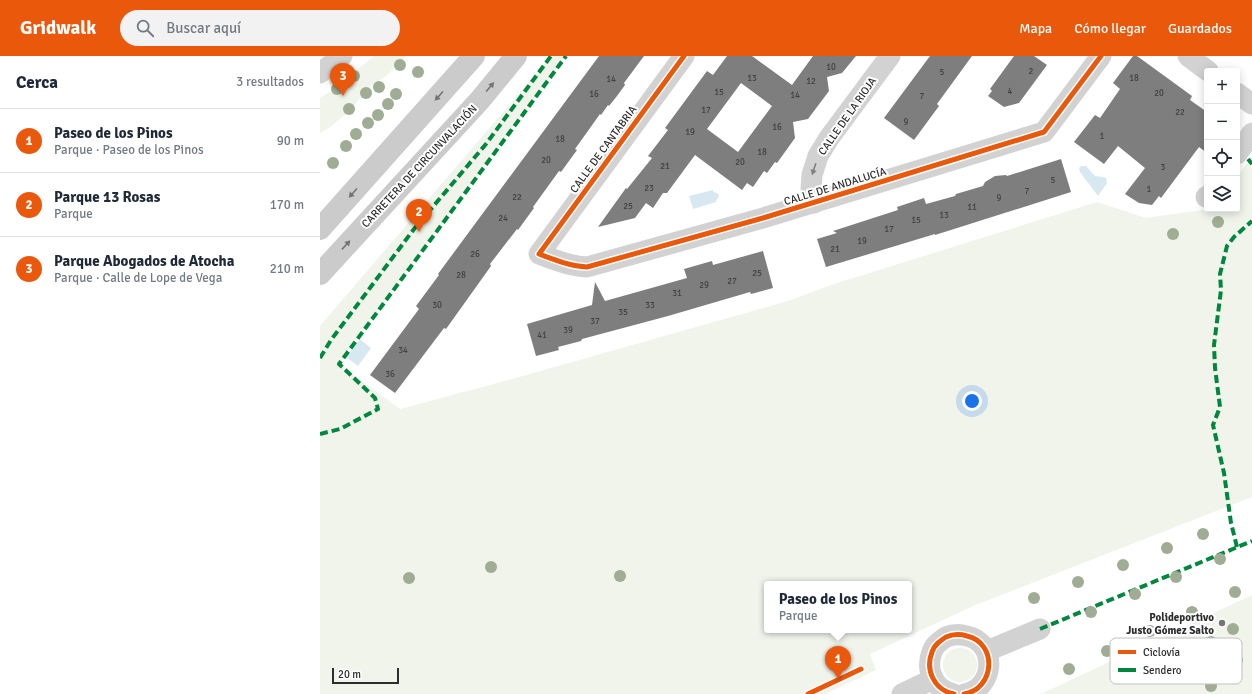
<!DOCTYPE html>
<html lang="es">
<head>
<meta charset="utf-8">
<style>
	:root { --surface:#fff; --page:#f2f2f3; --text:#1f2937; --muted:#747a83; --line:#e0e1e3; --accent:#ea580c }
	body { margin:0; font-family:Signika,sans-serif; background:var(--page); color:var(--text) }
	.controls { position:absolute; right:12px; top:12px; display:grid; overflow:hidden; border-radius:4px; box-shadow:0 2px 10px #0003 }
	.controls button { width:36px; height:36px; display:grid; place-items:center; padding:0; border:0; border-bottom:1px solid var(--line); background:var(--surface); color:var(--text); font:20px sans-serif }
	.scale { position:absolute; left:12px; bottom:10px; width:67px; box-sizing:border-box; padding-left:4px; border:2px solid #2d2d2d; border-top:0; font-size:11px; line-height:14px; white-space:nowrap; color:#2d2d2d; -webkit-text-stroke:3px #fff; paint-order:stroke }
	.you { position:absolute; left:652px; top:345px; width:14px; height:14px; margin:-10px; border:3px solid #fff; border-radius:50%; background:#1a73e8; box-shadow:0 0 0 6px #1a73e833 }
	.badge { display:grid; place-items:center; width:26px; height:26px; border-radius:50%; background:var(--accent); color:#fff; font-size:13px; font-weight:700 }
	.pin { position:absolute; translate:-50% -33px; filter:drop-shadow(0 1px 2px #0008) }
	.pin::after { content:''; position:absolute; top:21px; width:14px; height:12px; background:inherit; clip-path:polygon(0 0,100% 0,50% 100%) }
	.popup { position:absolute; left:444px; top:525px; width:148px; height:52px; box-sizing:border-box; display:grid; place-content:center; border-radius:4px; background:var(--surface); filter:drop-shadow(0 1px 3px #0005); font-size:13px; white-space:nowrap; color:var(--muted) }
	.popup b { font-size:15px; color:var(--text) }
	.popup::after { content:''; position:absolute; left:50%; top:100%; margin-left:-8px; border:8px solid transparent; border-top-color:var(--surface) }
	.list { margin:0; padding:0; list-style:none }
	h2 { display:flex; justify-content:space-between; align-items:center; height:52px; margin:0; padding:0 16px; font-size:17px }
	h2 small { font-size:13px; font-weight:400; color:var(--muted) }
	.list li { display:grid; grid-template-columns:26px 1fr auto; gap:12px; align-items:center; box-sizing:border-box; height:64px; padding:0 16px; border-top:1px solid var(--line) }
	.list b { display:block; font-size:15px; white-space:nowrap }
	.list p { margin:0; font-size:13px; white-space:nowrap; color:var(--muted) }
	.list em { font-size:13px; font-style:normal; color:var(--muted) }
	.icon { flex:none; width:22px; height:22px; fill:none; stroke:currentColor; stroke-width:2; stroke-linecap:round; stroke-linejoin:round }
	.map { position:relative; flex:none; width:932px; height:638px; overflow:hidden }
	header { display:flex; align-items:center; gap:24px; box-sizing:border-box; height:56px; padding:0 20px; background:var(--accent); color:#fff }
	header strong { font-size:19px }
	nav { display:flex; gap:22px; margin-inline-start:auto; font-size:14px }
	.search { width:280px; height:36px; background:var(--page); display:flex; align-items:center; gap:10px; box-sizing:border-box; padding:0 14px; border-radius:22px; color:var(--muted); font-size:15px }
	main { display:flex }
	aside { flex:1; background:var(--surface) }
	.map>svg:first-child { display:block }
	.green { fill:#f0f4eb; fill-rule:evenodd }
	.water { fill:#d7e8f1 }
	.building { fill:#7e7e7e; fill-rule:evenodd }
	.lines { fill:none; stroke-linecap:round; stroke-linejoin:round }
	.street { stroke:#d2d2d2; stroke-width:21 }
	.secondary { stroke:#cbcbcb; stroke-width:22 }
	.quiet { stroke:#00873e; stroke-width:4; stroke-dasharray:8 4; stroke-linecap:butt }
	.cycleway-casing { stroke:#fff; stroke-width:8 }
	.cycleway { stroke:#e8590c; stroke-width:5 }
	.tree { fill:#a0ac93 }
	.oneway { fill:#747474 }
	.oneway2 { fill:#808080 }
	.poi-dot { fill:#767676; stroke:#fff; stroke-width:1.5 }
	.labels { text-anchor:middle; stroke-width:4; stroke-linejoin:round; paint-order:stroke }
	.number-label { font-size:9px; fill:#414141 }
	.street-label { font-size:11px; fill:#2d2d2d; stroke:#fff }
	.poi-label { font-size:11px; font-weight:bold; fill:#2d2d2d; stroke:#fff; text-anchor:end }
	.key { fill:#fff; stroke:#c0c0c0; stroke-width:1 }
	.key-label { font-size:11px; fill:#2d2d2d }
</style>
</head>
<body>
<header>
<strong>Gridwalk</strong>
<div class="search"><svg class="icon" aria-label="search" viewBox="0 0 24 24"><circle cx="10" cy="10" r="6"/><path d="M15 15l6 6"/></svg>Buscar aquí</div>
<nav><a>Mapa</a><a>Cómo llegar</a><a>Guardados</a></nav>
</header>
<main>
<aside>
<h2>Cerca<small>3 resultados</small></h2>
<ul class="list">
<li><span class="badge">1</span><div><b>Paseo de los Pinos</b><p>Parque · Paseo de los Pinos</p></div><em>90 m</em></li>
<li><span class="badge">2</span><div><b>Parque 13 Rosas</b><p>Parque</p></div><em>170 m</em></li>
<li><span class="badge">3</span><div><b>Parque Abogados de Atocha</b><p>Parque · Calle de Lope de Vega</p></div><em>210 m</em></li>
</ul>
</aside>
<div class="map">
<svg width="932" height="638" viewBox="0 0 932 638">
	<rect width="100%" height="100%" fill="#fff"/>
	<g class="green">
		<path d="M54,0H86C79,6 73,14 66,20C62,23 57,25 53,29C36,45 22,66 0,77V42L13,34Z"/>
		<path d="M231,0H246L19,308L80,353L210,318L468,245L511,229L777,146L826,162L889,153H917V121L932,101V441L653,550L550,598L556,614L505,638H0V270ZM447,528H589V574H447Z"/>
		<path d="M932,539V638H721Z"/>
		<circle cx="640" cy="609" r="17"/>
	</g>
	<g class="water">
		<path d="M761,110H766L775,120L783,121L786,122L787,127L778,140L760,116L759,112Z"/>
		<path d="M393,134V136L397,137L399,140L396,145V146L373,153L369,140Z"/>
		<path d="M40,283L51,292L38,310L26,301Z"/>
	</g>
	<g class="building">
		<path d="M279,0H324L304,27L305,29L297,40L289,50L288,49L281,59L280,58L255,93L257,94L241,116L239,115L213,151L214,152L198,174L197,173L170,208L171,210L126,273L124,272L75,337L50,319L99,253L96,250L119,219L118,218Z"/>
		<path d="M407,0H432L472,29L493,0H536L522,17L507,21L509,35L488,63L473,66L475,82L457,107L455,106L447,117L444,115L433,131L427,127L422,134L375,99L347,137H343L333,152L326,147L315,162L278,171L306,132L307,133L332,102L328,100L348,74L345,72L387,15L393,19ZM421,27L452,50L418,96L387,73Z"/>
		<path d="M610,0H652L617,48L619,50L594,84L564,62Z"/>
		<path d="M694,0H714L727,9L699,47L684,51L668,40L672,35L670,33Z"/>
		<path d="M813,0H817L872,40L870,44L887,56V97L879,91L841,142L839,140L832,149L819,147L805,138L825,112L798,90L784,108L754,86L775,59L780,62L800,33L793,27Z"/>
		<path d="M741,103L751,136L615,179V178L506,211L497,183L517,177L513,175L578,154L577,151L604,142L606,148L635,140L636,138L663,130L665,126L675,120L686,119L687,120Z"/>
		<path d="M443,195L453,232L431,238L430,236L348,260L262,283L261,285L238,291L239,294L216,300L207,268L272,249L275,226L285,245L367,222L364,213L392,205L393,209Z"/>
	</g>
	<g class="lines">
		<g class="street">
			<path d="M364,0L219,198C235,204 250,210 267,211L443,162L724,76L781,0"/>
			<path d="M868,0L888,15"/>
			<path d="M0,17L22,0"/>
			<path d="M917,37L932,48"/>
			<path d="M917,98L932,77"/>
			<path d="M886,141L887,140"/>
			<path d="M494,147L491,133L492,119L498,100L509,82L570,0"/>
			<path d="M667,595L720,573"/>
			<path d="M582,638L613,623"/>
			<path d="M634,638C614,634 605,614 612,596C614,589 620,585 626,581C633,578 640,578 647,580C678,587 675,633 644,638"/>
		</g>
		<g class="secondary">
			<path d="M0,173L154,0"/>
			<path d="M0,218L160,44L196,0"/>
		</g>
		<g class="quiet">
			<path d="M928,103L932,108"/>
			<path d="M0,302L11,284L94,173L166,88L231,0"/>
			<path d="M0,378L20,373L58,353L55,342L19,308L246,0"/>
			<path d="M917,491L911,467L904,417L893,369L900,351L895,312L894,289L901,234L900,218L907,190L914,181L932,165"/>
			<path d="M720,573L932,485"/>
		</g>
		<g class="cycleway-casing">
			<g id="cycleway">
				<path d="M364,0L219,198C235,204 250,210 267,211L443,162L724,76L781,0"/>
				<path d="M488,638L541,613"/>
				<path d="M634,638C614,634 605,614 612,596C614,589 620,585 626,581C633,578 640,578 647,580C678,587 675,633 644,638"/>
			</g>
		</g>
		<use href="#cycleway" class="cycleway"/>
	</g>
	<g class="tree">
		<circle cx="80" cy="9" r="6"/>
		<circle cx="98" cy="16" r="6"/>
		<circle cx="34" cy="20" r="6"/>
		<circle cx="59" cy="31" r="6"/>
		<circle cx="17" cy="33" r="6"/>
		<circle cx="46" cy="37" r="6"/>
		<circle cx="76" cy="38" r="6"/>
		<circle cx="68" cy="48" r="6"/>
		<circle cx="29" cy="53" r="6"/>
		<circle cx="58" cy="59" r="6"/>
		<circle cx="48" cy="67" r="6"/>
		<circle cx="36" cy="78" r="6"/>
		<circle cx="26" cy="90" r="6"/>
		<circle cx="13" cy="107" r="6"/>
		<circle cx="898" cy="166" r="6"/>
		<circle cx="853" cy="178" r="6"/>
		<circle cx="883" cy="478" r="6"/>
		<circle cx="847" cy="492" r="6"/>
		<circle cx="900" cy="503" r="6"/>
		<circle cx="803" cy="509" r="6"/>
		<circle cx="171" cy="511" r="6"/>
		<circle cx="300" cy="520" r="6"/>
		<circle cx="856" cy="521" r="6"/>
		<circle cx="89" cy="522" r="6"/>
		<circle cx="758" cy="526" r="6"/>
		<circle cx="915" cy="536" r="6"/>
		<circle cx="815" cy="538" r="6"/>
		<circle cx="714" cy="542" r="6"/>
		<circle cx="771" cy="556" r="6"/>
		<circle cx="872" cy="556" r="6"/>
		<circle cx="913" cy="573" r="6"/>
		<circle cx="830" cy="575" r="6"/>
		<circle cx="891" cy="586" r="6"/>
		<circle cx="787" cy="595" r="6"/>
		<circle cx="917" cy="604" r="6"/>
		<circle cx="871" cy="608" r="6"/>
		<circle cx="749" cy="613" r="6"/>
		<circle cx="891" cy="630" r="6"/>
	</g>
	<defs><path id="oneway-solid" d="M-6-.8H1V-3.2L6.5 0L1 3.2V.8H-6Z"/></defs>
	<g class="oneway">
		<use href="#oneway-solid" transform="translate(170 31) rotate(-50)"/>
		<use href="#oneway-solid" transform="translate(119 40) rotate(132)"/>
		<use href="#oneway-solid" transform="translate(33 137) rotate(132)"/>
		<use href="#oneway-solid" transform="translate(26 189) rotate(-47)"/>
	</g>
	<use class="oneway2" href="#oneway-solid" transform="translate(494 113) rotate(108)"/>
	<circle class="poi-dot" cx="902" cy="567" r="4"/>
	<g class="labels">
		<g class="number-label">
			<text x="511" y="14">10</text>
			<text x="711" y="18">2</text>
			<text x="622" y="19">5</text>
			<text x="432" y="25">13</text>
			<text x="814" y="25">18</text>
			<text x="291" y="26">14</text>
			<text x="491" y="28">12</text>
			<text x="690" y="38">4</text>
			<text x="399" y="39">15</text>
			<text x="839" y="40">20</text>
			<text x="274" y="41">16</text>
			<text x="475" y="42">14</text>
			<text x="602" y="43">7</text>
			<text x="386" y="57">17</text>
			<text x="860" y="59">22</text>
			<text x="586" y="69">9</text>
			<text x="457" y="74">16</text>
			<text x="370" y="79">19</text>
			<text x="782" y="83">1</text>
			<text x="240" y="86">18</text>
			<text x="442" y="99">18</text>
			<text x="226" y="107">20</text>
			<text x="420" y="109">20</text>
			<text x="345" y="113">21</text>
			<text x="843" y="114">3</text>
			<text x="733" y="127">5</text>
			<text x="329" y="135">23</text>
			<text x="829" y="136">1</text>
			<text x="707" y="138">7</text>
			<text x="197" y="144">22</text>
			<text x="679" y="145">9</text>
			<text x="308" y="153">25</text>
			<text x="652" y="154">11</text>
			<text x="624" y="162">13</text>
			<text x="183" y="165">24</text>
			<text x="596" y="167">15</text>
			<text x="569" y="176">17</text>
			<text x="542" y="188">19</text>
			<text x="515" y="196">21</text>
			<text x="155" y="201">26</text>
			<text x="437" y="220">25</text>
			<text x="141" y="222">28</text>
			<text x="412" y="228">27</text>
			<text x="384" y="232">29</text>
			<text x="357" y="240">31</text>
			<text x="117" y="252">30</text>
			<text x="330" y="252">33</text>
			<text x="303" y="259">35</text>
			<text x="275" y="268">37</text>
			<text x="248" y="277">39</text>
			<text x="222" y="282">41</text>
			<text x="83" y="297">34</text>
			<text x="70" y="321">36</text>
		</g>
		<g class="street-label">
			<text transform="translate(527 60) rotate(-55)" y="4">CALLE DE LA RIOJA</text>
			<text transform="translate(283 93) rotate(-54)" y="4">CALLE DE CANTABRIA</text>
			<text transform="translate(99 110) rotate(-47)" y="4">CARRETERA DE CIRCUNVALACIÓN</text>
			<text transform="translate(515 130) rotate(-17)" y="4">CALLE DE ANDALUCÍA</text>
		</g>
		<g class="poi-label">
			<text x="894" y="565">Polideportivo<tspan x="894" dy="13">Justo Gómez Salto</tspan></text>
		</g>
	</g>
	<rect x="790" y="582" width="132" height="46" rx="6" class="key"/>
	<rect x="798" y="594" width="18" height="4" fill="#e8590c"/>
	<rect x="798" y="612" width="18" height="4" fill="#00873e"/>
	<g class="key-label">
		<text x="823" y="600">Ciclovía</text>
		<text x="823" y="618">Sendero</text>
	</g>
</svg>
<div class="controls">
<button>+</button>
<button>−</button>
<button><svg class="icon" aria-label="locate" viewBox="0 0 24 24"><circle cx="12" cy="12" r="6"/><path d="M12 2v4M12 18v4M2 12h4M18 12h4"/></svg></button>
<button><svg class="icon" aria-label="layers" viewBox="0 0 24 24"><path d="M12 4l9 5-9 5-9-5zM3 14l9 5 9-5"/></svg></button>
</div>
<div class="scale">20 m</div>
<div class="you"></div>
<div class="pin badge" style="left:518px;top:623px">1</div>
<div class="popup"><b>Paseo de los Pinos</b>Parque</div>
<div class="pin badge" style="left:99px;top:176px">2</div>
<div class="pin badge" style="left:23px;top:40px">3</div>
</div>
</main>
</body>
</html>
